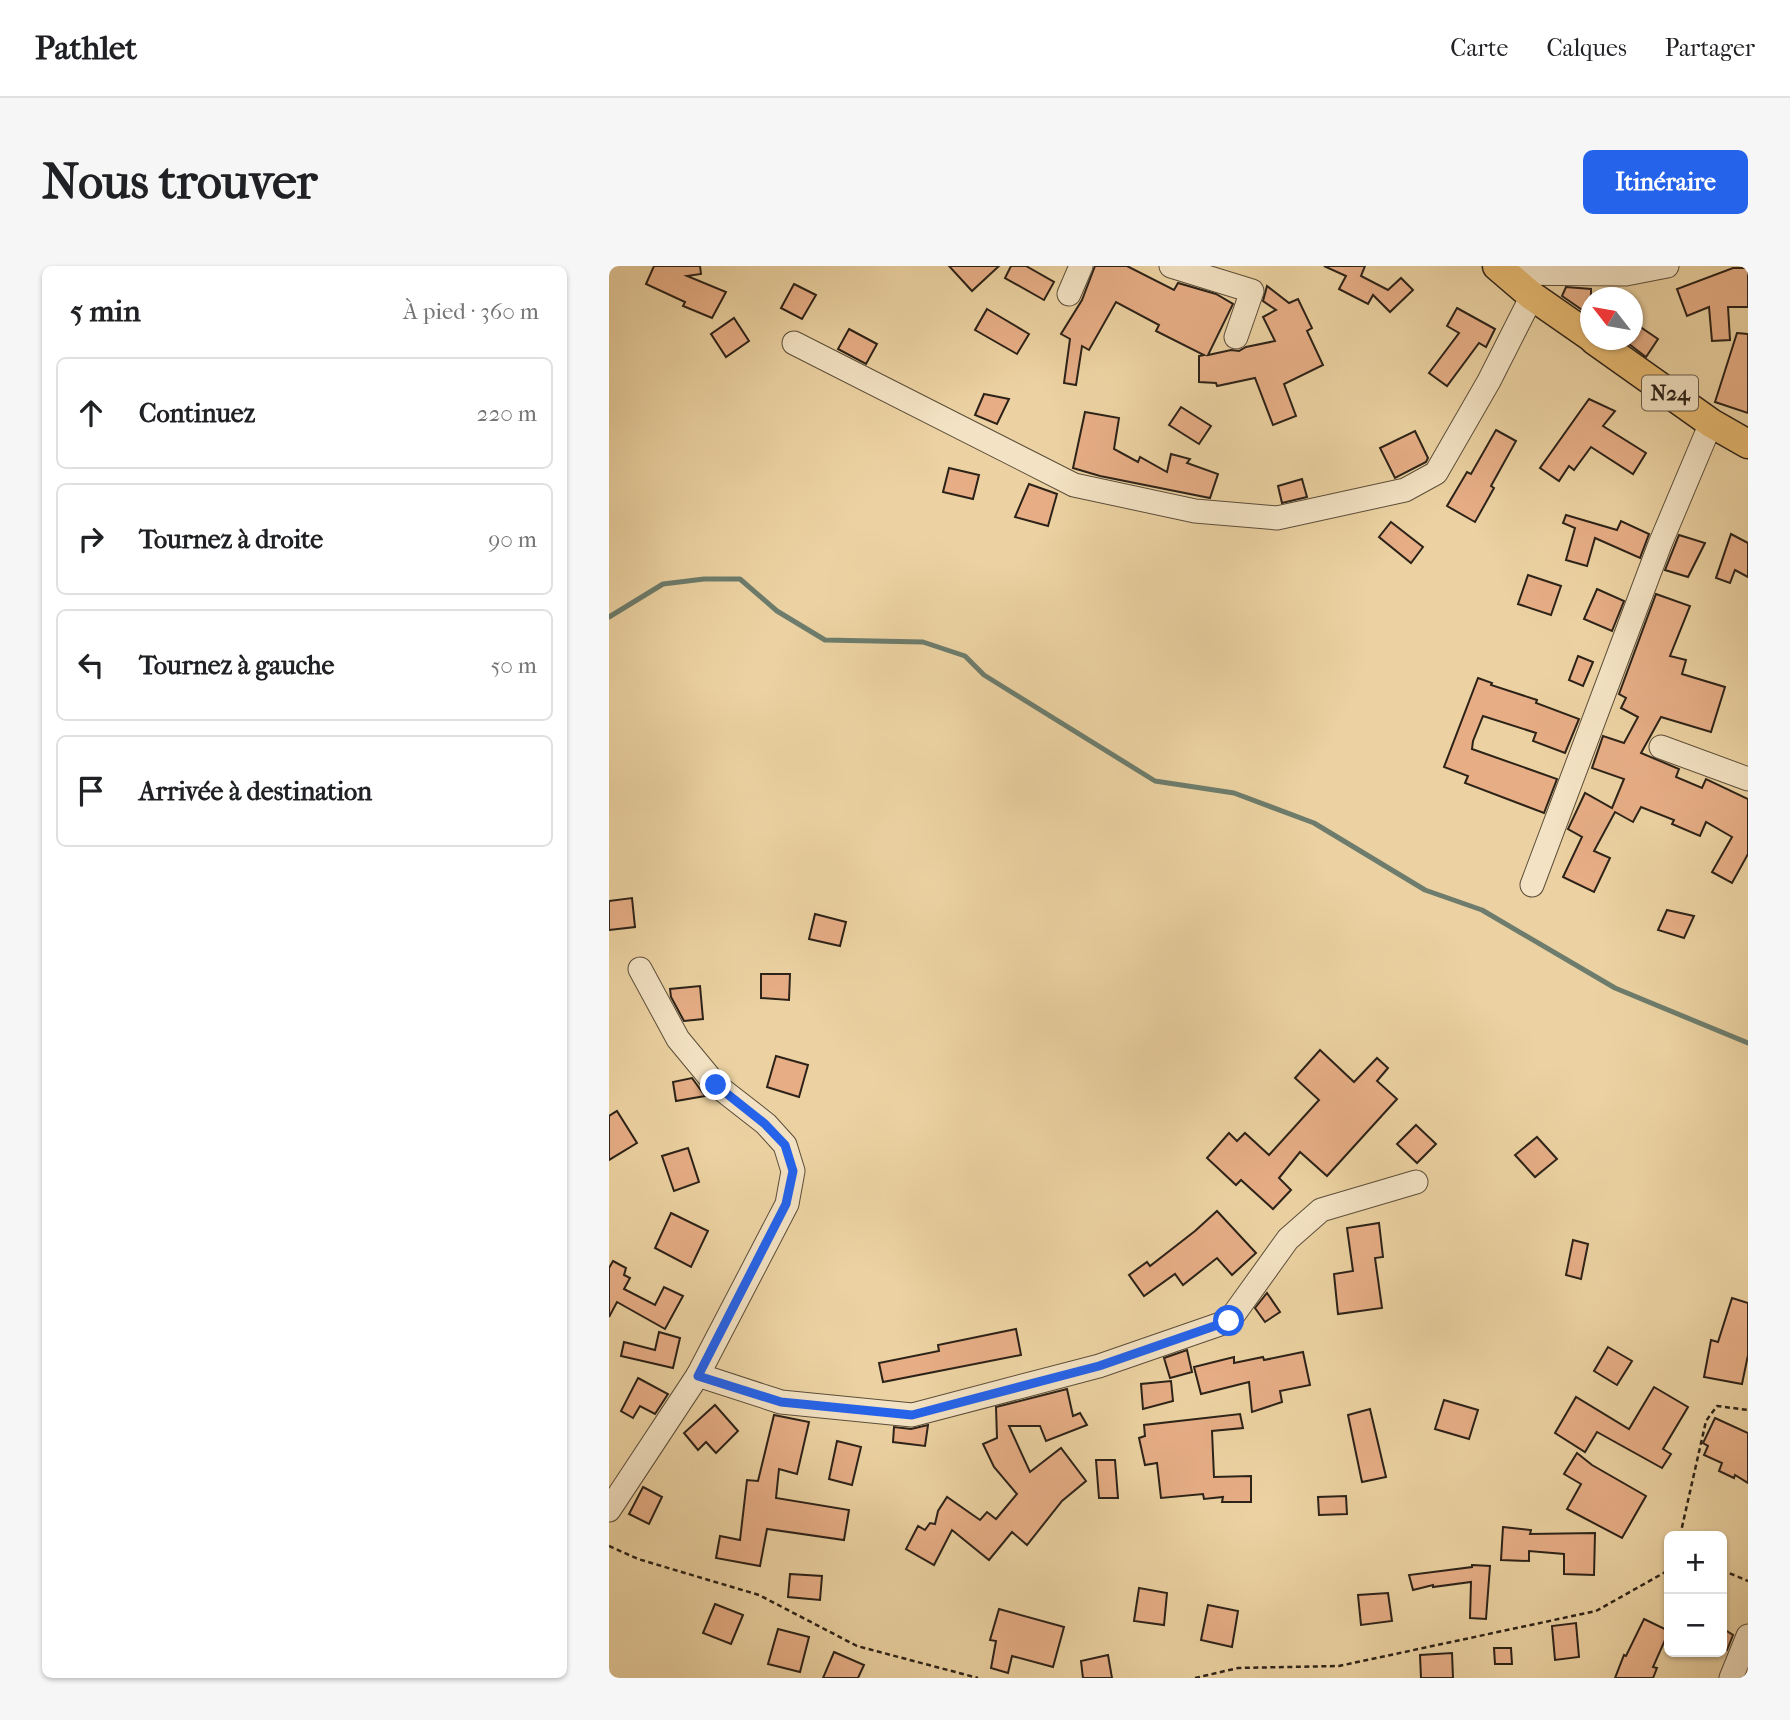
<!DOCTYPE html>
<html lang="fr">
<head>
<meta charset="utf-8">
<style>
	:root { --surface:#fff; --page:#f6f6f6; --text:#202124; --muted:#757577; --line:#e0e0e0; --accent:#2563eb }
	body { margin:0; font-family:"IM FELL French Canon",serif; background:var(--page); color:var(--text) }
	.controls { position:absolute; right:21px; bottom:21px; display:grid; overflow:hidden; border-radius:10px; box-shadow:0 2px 5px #0004 }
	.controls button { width:63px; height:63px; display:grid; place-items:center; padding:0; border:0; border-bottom:2px solid var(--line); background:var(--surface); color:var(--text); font:35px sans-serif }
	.compass { position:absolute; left:971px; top:21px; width:63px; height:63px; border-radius:50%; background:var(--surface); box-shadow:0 2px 5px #0004; rotate:301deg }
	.stop { position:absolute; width:21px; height:21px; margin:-16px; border:5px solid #2563eb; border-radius:50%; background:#fff }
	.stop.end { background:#2563eb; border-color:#fff; box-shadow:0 2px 7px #0008 }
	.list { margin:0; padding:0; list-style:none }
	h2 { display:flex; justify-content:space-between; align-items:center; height:91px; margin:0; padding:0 28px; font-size:30px }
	h2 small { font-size:23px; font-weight:400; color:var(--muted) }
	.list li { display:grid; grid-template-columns:46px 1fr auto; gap:21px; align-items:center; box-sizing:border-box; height:112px; margin:0 14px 14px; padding:0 14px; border:2px solid var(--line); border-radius:10px }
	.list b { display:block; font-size:26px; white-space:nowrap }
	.list em { font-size:23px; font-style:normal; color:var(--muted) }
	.icon { flex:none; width:38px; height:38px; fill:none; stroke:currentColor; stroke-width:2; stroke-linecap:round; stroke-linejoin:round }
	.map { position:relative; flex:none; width:1139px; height:1412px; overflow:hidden; border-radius:10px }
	header { display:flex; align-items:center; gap:42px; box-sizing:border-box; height:98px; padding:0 35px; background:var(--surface); border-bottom:2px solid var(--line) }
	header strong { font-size:33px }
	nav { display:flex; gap:38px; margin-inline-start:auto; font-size:24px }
	.intro { display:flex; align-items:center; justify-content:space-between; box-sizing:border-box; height:168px; padding:0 42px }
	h1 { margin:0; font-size:49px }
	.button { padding:18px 32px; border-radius:10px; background:var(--accent); color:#fff; font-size:24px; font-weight:700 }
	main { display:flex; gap:42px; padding:0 42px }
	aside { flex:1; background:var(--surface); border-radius:10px; box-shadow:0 2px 5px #0004 }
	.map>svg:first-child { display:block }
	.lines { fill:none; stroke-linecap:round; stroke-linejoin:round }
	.stream { stroke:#6d7c6c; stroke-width:5 }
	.building { fill:#e7ae86; stroke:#2c2218; stroke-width:2 }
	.minor-casing { stroke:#5c4e3a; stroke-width:25 }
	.major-casing { stroke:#2c2218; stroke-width:31 }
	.path { stroke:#2c2218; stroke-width:2.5; stroke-dasharray:5 3.5; stroke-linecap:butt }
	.minor { stroke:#f3e2c3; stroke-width:23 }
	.major { stroke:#e6b971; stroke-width:28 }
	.route { stroke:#2563eb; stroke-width:9 }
	.labels { text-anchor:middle; stroke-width:5; stroke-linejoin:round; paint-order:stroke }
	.shield { fill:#f3e2c3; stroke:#685c4b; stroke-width:2 }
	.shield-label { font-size:21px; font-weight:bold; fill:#2c2218 }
</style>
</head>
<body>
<header>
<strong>Pathlet</strong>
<nav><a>Carte</a><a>Calques</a><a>Partager</a></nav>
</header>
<div class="intro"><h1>Nous trouver</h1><a class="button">Itinéraire</a></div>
<main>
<aside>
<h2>5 min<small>À pied · 360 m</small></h2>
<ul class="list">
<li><svg class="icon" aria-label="ahead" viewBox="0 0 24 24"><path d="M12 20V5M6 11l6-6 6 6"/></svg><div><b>Continuez</b></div><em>220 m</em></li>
<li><svg class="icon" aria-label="right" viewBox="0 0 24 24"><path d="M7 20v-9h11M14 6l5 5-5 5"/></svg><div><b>Tournez à droite</b></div><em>90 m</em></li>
<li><svg class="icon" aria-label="left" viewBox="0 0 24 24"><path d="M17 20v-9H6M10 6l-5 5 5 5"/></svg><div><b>Tournez à gauche</b></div><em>50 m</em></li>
<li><svg class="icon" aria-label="arrive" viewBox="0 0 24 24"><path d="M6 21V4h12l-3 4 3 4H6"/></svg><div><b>Arrivée à destination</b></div></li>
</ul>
</aside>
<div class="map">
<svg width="1139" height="1412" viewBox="0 0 1139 1412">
	<rect width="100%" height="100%" fill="#ecd2a2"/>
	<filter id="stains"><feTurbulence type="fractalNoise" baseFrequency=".00286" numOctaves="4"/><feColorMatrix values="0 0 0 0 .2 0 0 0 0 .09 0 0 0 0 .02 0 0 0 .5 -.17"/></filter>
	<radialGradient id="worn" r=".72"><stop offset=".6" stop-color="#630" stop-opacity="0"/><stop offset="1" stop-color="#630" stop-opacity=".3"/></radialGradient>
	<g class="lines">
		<path class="stream" d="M0,351L54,318L95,313H131L168,345L216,374L314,376L356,390L375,409L546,515L625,527L705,557L816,624L873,644L1006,722L1139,777"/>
	</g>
	<g class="building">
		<path d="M45,0H91L92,8L78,10L117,26L103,52L74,40L76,36L37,18Z"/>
		<path d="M340,0H390L363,25Z"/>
		<path d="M402,0H417L445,16L435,34L396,12Z"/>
		<path d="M486,0H518L565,24L569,17L607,28L624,38L599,89L622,84L630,85L637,81L666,75L654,51L667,44L654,35L658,20L680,37L689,33L703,62L698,65L714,99L675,118L687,150L664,159L646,112L608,120L607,117L590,116V90L595,89L547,65L550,59L507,36L480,84L473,80L467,119L455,117L461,73L452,68L473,34Z"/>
		<path d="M715,0H756L752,10L779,24L792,12L804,24L781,46L764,29L759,38L730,23L737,10Z"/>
		<path d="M1124,2H1139V41H1119L1121,74L1103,75L1100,41L1078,50L1068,23Z"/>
		<path d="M185,18L207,29L193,53L172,42Z"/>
		<path d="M957,21L982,23V50L953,30Z"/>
		<path d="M848,42L886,63L877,81L870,77L838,120L820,107L850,67L838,60Z"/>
		<path d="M378,43L420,68L408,88L366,64Z"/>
		<path d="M125,52L140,75L117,91L102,68Z"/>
		<path d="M1024,56L1049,73L1037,91L1020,78L1024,74Z"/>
		<path d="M240,63L268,78L257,98L229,83Z"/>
		<path d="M1128,67L1139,68V147L1106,136Z"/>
		<path d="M375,128L400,133L388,158L366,149Z"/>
		<path d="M980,133L1006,145L994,160L1037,187L1024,208L982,181L965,204L960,200L950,215L931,202Z"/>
		<path d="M572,141L602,160L590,178L560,159Z"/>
		<path d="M476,146L510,152L505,183L529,196L531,191L558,206L562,188L581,193L578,197L609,208L601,232L491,210L464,202Z"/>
		<path d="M887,164L907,175L882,220L885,222L866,256L838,240L858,206L862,208Z"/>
		<path d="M806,165L819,192L817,196L786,212L771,182Z"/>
		<path d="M340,202L370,209L364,233L334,226Z"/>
		<path d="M693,213L698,231L673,237L669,220Z"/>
		<path d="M420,218L448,228L439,260L406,251Z"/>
		<path d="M957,249L1008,264L1012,255L1040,268L1031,292L986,272L978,300L957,294L966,262L954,257Z"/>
		<path d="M782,256L814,281L802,297L770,271Z"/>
		<path d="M1122,268L1139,277V311L1126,304L1121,317L1107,312Z"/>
		<path d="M1070,269L1096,277L1079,311L1056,304Z"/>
		<path d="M919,309L952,320L942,349L909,338Z"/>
		<path d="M988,323L1015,335L1003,365L975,353Z"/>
		<path d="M1047,328L1081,340L1061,390L1077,394L1073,408L1116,421L1102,466L1052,451L1032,487L1070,503L1067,511L1093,522L1097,513L1139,533V588L1123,617L1103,606L1123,571L1097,556L1091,570L1063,558L1065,554L1032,541L1024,556L1006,546L985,585L1001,592L985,626L954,611L973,571L959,563L976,527L1003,542L1015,513L983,502L994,470L1015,477L1029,451L1012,442L1017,432L1010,428Z"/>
		<path d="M969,390L984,396L974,420L960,414Z"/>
		<path d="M869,412L883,417L882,419L928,434L927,437L970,453L956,487L924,475L927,467L874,450L864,475L863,483L948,513L935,547L856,517L859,510L835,501Z"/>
		<path d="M23,632L26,661L0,664V635Z"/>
		<path d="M1058,644L1085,650L1075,672L1049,664Z"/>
		<path d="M206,648L237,656L231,680L200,673Z"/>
		<path d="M152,708H181L180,734L152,732Z"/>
		<path d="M91,720L94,753L75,755L62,731L61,723Z"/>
		<path d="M711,784L745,816L768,792L779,802L768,815L788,833L718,910L691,886L670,912L682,924L664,943L632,914L627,919L598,892L620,867L628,875L636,867L660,889L710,834L686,812Z"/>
		<path d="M167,790L199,799L190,831L158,821Z"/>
		<path d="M83,812L96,830L67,835L64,816Z"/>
		<path d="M8,845L28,877L0,894V850Z"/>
		<path d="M807,859L827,878L808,897L788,878Z"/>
		<path d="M928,871L948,893L926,911L906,889Z"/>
		<path d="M79,882L90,916L65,925L53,890Z"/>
		<path d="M608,945L647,987L623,1009L608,992L574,1019L566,1008L535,1030L520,1009L538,996L541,1000L586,965Z"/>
		<path d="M62,947L99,965L82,1001L46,982Z"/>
		<path d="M770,957L774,991L766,992L773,1042L729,1048L725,1008L744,1005L738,962Z"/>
		<path d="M964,974L979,978L972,1013L957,1009Z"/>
		<path d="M4,995L17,1002L15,1009L21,1012L15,1023L46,1039L55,1021L74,1030L56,1063L8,1036L0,1051V1002Z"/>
		<path d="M658,1027L671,1046L656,1056L646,1042Z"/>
		<path d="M1123,1032L1139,1037V1089L1133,1118L1095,1111L1102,1074L1109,1076Z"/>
		<path d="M407,1063L412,1089L274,1116L270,1097L330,1085L329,1079Z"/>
		<path d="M50,1066L71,1072L64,1102L12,1090L15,1076L46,1084Z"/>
		<path d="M999,1081L1023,1095L1008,1119L985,1105Z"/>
		<path d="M578,1084L583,1106L561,1112L555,1092Z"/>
		<path d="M694,1086L701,1119L671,1125L673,1136L643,1146L640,1116L592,1128L585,1101L625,1091V1097L654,1091L655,1094Z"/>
		<path d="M29,1112L59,1128L46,1148L31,1140L24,1152L12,1145Z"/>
		<path d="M562,1115L564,1135L534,1143L532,1118Z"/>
		<path d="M1045,1121L1079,1141L1054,1183L1062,1188L1053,1202L988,1166L976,1186L946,1167L967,1131L1020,1163Z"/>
		<path d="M458,1123L464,1150L471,1147L478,1159L437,1175L431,1160H400L421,1206L452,1182L477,1215L453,1235L418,1279L403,1266L380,1294L343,1264L325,1299L297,1283L309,1260L316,1264L321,1257L326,1258L329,1245L338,1231L371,1254L378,1246L387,1253L408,1228L385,1201L374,1178L388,1172L387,1141Z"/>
		<path d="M835,1134L869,1144L860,1173L826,1163Z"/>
		<path d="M106,1139L129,1165L107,1187L97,1176L89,1184L75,1167Z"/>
		<path d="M761,1143L777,1211L753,1216L739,1149Z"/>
		<path d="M631,1148L634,1162L603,1165L605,1211L642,1210V1236H613L614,1231L595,1233L594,1228L552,1232L548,1197L536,1199L530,1172L536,1170L535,1159Z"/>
		<path d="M165,1149L200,1156L188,1208L170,1203L167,1232L240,1244L235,1274L158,1263L151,1300L107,1292L111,1270L131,1274L138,1214L149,1215Z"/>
		<path d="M1106,1152L1139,1167V1217L1126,1209L1125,1212L1110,1205L1113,1197L1095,1189L1099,1180L1094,1177Z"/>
		<path d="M319,1159L316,1180L284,1176L285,1161L302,1163Z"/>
		<path d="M228,1175L252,1181L243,1219L220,1213Z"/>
		<path d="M968,1187L983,1199L1037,1230L1013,1272L958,1243L972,1218L955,1208Z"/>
		<path d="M487,1194H506L509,1232H490Z"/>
		<path d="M34,1221L53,1231L40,1258L20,1248Z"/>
		<path d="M737,1230L738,1248L710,1249L709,1231Z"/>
		<path d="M894,1261L922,1264L921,1268L986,1267L985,1309L955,1308V1288L920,1285V1295L892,1294Z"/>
		<path d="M863,1299L881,1300L877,1353L861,1352L862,1316L824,1321V1319L804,1324L800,1309L863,1301Z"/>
		<path d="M181,1308L213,1310L211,1334L179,1331Z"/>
		<path d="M530,1322L558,1327L555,1359L525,1355Z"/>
		<path d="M779,1327L783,1355L752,1359L749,1329Z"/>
		<path d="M106,1338L134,1349L122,1378L94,1367Z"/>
		<path d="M599,1339L629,1345L623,1381L592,1374Z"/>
		<path d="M390,1343L455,1361L444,1401L403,1390L399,1407L382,1402L387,1375L381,1374Z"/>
		<path d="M1035,1353L1060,1365L1044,1401L1048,1402L1044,1412H1006L1015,1389L1017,1390Z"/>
		<path d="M967,1357L970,1391L946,1394L943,1360Z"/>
		<path d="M1113,1362L1124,1369L1118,1384L1113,1381Z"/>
		<path d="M169,1363L200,1371L191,1406L159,1398Z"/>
		<path d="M885,1382H902L903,1398H886Z"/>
		<path d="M225,1386L255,1399L249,1412H214Z"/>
		<path d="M843,1387L844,1412H812L811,1389Z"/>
		<path d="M499,1389L503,1412H474L472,1395Z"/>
	</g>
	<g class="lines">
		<g class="minor-casing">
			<g id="minor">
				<path d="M562,0L643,25L627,71"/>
				<path d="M899,7L1017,8L1058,0"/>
				<path d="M460,28L472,0"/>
				<path d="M185,77L465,219L586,245L668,252L796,224L827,207L880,115L923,30"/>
				<path d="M1052,481L1139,513"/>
				<path d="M923,619L1051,278L1102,157"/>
				<path d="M89,1109L172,1136L303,1149L490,1100L620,1055L679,973L712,944L807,916"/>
				<path d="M0,1244L89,1109L178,938L184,905L176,879L157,858L107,819L69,773L31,703"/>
				<path d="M1122,1412L1139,1370"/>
			</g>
		</g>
		<g class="major-casing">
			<g id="major">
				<path d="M888,0L923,30L982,71"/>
				<path d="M985,74L1102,157L1139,178"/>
			</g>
		</g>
		<g class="path">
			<path d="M1071,1270L1097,1155L1108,1140L1139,1144"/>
			<path d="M0,1280L29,1293L150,1329L248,1380L369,1412"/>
			<path d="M1113,1304L1139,1315"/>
			<path d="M586,1412L629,1402L730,1400L987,1345L1060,1304"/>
		</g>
		<use href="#minor" class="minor"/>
		<use href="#major" class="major"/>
	</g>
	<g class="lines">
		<path class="route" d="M107,819L156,858L176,879L184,905L177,938L89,1110L172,1136L303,1149L490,1100L620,1055"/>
	</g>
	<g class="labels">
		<rect class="shield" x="1033" y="109.5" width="56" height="35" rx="5"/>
		<g class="shield-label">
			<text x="1061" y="134">N24</text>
		</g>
	</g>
	<rect width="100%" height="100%" filter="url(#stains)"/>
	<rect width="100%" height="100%" fill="url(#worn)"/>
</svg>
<div class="controls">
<button>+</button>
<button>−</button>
</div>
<svg class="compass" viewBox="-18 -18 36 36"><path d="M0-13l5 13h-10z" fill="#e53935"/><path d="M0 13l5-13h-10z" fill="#757577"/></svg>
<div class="stop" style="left:620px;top:1055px"></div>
<div class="stop end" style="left:107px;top:819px"></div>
</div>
</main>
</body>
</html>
